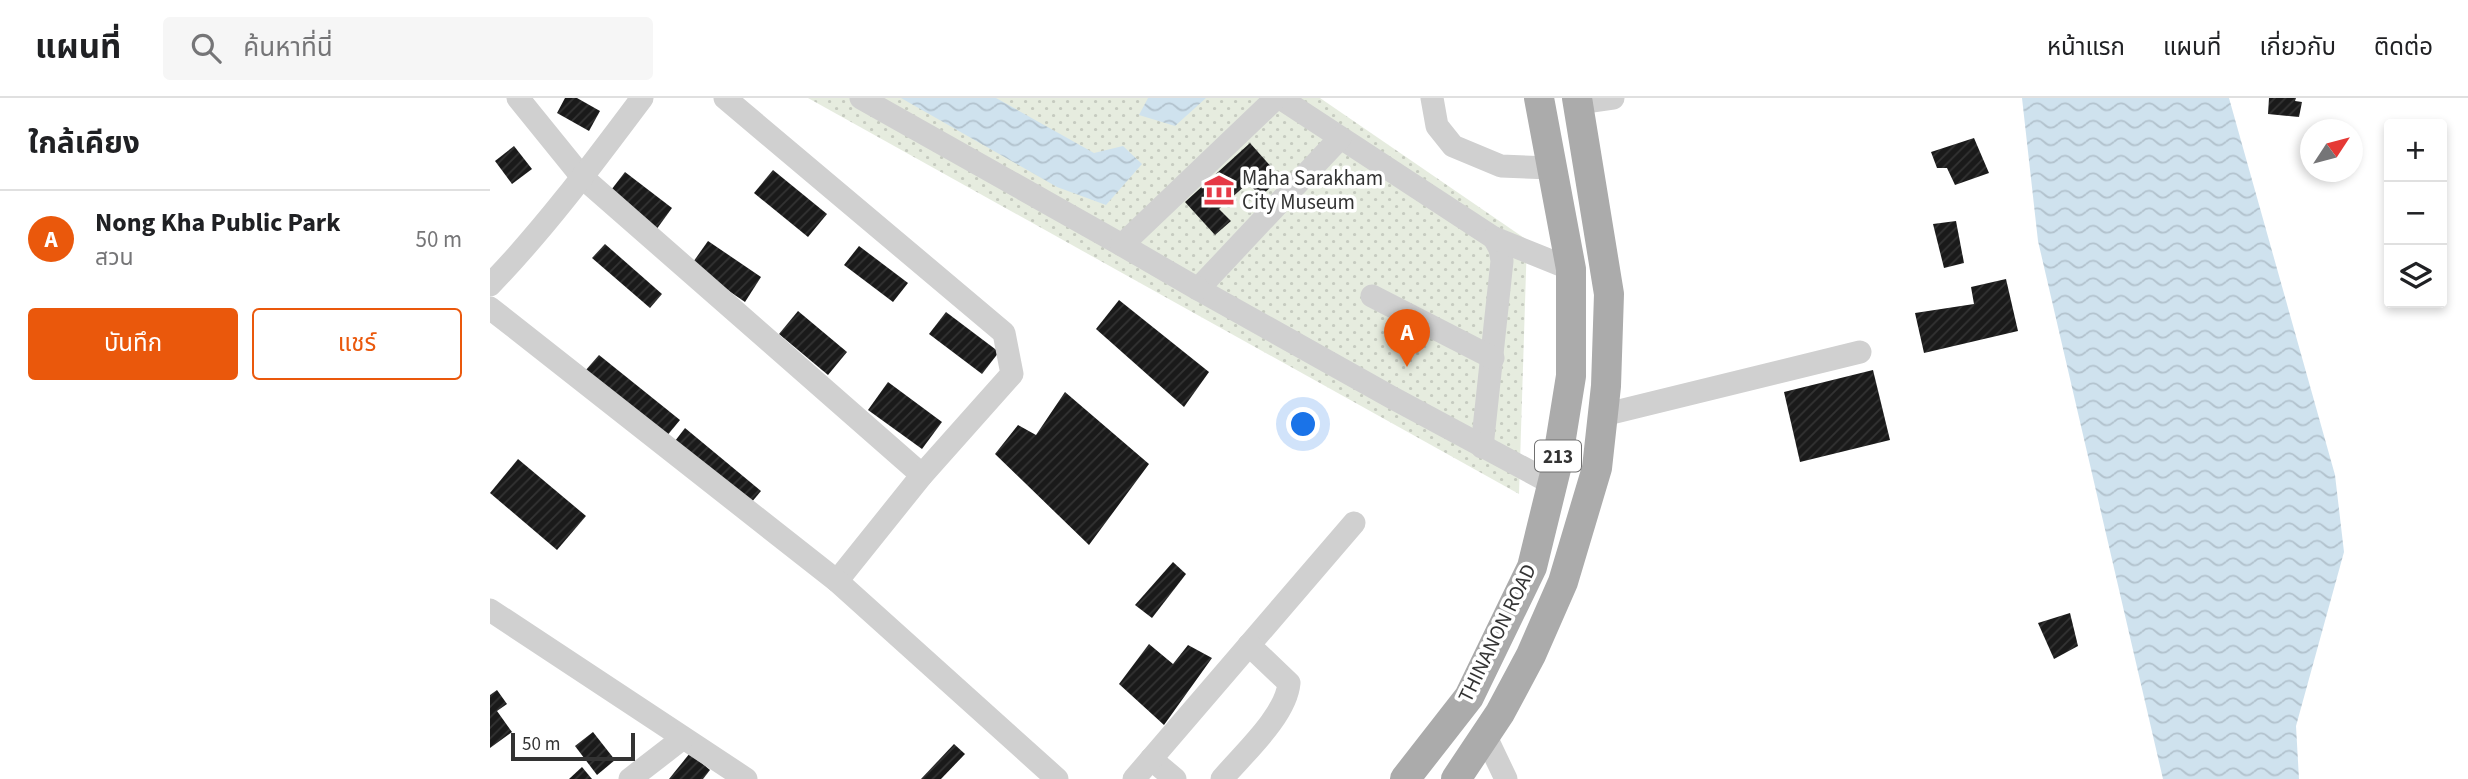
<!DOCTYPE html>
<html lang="th">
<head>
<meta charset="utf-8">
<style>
	:root { --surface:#fff; --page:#f6f6f6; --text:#202124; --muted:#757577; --line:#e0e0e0; --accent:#ea580c }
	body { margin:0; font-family:"Source Sans 3","Noto Sans Thai",sans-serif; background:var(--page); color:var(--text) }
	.controls { position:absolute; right:21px; top:21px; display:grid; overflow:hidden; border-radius:7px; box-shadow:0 4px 10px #0003 }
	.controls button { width:63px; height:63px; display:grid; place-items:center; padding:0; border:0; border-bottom:2px solid var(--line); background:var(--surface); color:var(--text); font:35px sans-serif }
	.compass { position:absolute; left:1810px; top:21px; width:63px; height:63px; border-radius:50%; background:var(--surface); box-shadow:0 4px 10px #0003; rotate:54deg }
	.scale { position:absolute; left:21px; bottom:18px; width:124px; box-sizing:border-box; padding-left:7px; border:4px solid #333; border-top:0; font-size:19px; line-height:24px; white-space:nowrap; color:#333; -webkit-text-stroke:5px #fff; paint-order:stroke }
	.you { position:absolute; left:814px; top:327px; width:24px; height:24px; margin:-18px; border:5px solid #fff; border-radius:50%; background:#1a73e8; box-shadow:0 0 0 10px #1a73e833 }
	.badge { display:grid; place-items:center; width:46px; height:46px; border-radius:50%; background:var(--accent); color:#fff; font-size:23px; font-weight:700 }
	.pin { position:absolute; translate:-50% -58px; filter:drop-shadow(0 2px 4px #0008) }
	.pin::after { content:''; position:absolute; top:37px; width:24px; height:21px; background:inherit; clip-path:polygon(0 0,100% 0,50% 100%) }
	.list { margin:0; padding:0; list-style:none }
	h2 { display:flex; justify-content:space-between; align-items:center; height:91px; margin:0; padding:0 28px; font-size:30px }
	h2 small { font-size:23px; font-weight:400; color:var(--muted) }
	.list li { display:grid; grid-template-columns:46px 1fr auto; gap:21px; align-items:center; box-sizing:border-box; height:98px; padding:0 28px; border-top:2px solid var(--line) }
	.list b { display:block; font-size:26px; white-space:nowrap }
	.list p { margin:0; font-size:23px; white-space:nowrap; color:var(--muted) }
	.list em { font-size:23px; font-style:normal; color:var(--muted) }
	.actions { display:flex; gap:14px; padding:21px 28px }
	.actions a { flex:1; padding:16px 0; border:2px solid var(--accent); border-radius:7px; text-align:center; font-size:24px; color:var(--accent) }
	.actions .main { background:var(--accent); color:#fff }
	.icon { flex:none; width:38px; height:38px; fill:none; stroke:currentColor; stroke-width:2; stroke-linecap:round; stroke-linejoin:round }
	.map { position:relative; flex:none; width:1978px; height:681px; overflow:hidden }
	header { display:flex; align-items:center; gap:42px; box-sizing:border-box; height:98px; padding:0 35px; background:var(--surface); border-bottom:2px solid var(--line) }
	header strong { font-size:33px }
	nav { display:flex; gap:38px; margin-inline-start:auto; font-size:24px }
	.search { width:490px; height:63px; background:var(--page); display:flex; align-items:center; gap:18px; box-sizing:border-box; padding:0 24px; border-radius:7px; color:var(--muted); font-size:26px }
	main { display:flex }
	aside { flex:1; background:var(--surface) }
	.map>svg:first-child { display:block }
	.park { fill:url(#park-dots) }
	.water { fill:url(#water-waves) }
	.building { fill:url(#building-hatch) }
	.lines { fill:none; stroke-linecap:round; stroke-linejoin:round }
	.minor { stroke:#d0d0d0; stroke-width:23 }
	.major { stroke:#ababab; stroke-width:30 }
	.labels { text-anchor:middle; stroke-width:7; stroke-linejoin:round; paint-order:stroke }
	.shield { fill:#fff; stroke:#707070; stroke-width:2 }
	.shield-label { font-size:19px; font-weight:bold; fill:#333 }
	.poi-label { font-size:21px; fill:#333; stroke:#fff; text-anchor:start }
	.street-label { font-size:21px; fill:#333; stroke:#fff }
</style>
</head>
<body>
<header>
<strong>แผนที่</strong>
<div class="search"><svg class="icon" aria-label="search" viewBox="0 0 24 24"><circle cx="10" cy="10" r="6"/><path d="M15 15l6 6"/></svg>ค้นหาที่นี่</div>
<nav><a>หน้าแรก</a><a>แผนที่</a><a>เกี่ยวกับ</a><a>ติดต่อ</a></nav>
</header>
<main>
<aside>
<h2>ใกล้เคียง<small></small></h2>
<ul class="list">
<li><span class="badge">A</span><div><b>Nong Kha Public Park</b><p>สวน</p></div><em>50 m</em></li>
</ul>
<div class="actions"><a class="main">บันทึก</a><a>แชร์</a></div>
</aside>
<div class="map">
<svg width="1978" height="681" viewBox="0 0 1978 681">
	<defs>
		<pattern id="park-dots" width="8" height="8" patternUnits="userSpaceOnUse" patternTransform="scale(1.75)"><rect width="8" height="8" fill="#e6ecdf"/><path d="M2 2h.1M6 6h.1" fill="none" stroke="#c6cbc0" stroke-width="1.8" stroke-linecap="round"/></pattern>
		<pattern id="water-waves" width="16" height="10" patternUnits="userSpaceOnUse" patternTransform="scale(1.75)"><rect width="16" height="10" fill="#cfe2ee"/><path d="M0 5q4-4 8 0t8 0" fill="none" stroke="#b2c2cd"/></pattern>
		<pattern id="building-hatch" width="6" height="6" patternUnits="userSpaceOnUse" patternTransform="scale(1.75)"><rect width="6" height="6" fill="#1a1a1a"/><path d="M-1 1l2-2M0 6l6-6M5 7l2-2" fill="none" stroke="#333"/></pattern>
	</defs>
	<rect width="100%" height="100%" fill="#fff"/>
	<path class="park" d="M318,0H830L1037,142L1029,396Z"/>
	<g class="water">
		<path d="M411,0H506L604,55L633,48L652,66L616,107L567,89Z"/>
		<path d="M658,0H716L685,28L649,17Z"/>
		<path d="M1532,0H1739L1845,377L1854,454L1806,628L1809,681H1673L1548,143Z"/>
	</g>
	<g class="building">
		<path d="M75,0H87L110,13L99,33L67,15Z"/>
		<path d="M1779,0H1806L1805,3L1812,4L1809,19L1778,16Z"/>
		<path d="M1484,40L1499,75L1465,87L1457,70H1447L1441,54Z"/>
		<path d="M760,45L791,80L771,98L758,85L729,111L741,123L725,137L695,104Z"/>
		<path d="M24,48L42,71L22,86L5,63Z"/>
		<path d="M283,72L337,116L318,139L264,95Z"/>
		<path d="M135,74L182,110L166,132L118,96Z"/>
		<path d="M1466,123L1474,165L1454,170L1443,126Z"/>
		<path d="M218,143L271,179L255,204L201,167Z"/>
		<path d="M115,146L172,196L160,210L102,160Z"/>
		<path d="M369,148L418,185L403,204L354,167Z"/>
		<path d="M1516,181L1528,233L1434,255L1425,215L1484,206L1481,189Z"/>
		<path d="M629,202L719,274L694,309L606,231Z"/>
		<path d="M308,213L357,254L338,277L289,236Z"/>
		<path d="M456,214L509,254L492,276L439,236Z"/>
		<path d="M109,257L190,322L176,339L95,273Z"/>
		<path d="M1383,272L1400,342L1310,364L1294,294Z"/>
		<path d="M398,284L452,324L432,351L378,312Z"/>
		<path d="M575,294L659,366L599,447L505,356L528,327L546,337Z"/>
		<path d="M195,330L271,393L261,405L185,343Z"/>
		<path d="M28,361L96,418L67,452L0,395Z"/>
		<path d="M683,464L696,476L662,520L645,507Z"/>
		<path d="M1580,515L1588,548L1564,561L1548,525Z"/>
		<path d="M659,546L683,566L698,547L722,560L674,627L629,586Z"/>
		<path d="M7,592L17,606L7,613L22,634L0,650V597Z"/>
		<path d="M103,634L125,662L107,677L85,648Z"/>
		<path d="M464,646L475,656L451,681H431Z"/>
		<path d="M200,655L220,672L213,681H179Z"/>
		<path d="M92,669L102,681H79Z"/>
	</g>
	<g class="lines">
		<g class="minor">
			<path d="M28,0L92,79L432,377"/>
			<path d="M235,0L514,235L522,276L432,377L347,483"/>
			<path d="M371,0L632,147"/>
			<path d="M790,0L1004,140L1010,151L1012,163L992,349"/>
			<path d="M942,0L947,28L963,48L1011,68L1062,70"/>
			<path d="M1088,5L1123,0"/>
			<path d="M850,40L708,191L901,299L1063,386"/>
			<path d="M1004,140L1081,171"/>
			<path d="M0,187C56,129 104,64 152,0"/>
			<path d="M708,191L632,147L786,0"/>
			<path d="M882,198L1003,260"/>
			<path d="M0,210L347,483L567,681"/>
			<path d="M1113,317L1370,254"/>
			<path d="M0,512L256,681"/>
			<path d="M995,637L1016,681"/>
			<path d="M661,661L685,681"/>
			<path d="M140,681L193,640"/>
			<path d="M644,681L864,425"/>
			<path d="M732,681C753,656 796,618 799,585L759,547"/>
		</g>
		<g class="major">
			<path d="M915,681L979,599L1042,469L1066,371L1081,278V171L1049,0"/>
			<path d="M966,681L1010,615L1041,557L1073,484L1107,370L1116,288L1119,196L1087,0"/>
		</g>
	</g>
	<defs>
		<g id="museum-bare" transform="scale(2.415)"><path d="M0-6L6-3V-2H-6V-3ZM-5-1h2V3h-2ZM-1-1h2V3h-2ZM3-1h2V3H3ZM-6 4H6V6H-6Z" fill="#e63946" stroke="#fff" stroke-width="2.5" paint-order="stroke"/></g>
	</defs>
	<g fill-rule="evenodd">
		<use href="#museum-bare" x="729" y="92"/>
	</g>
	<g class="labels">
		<rect class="shield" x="1045" y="342.5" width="46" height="31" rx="5"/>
		<g class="shield-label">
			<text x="1068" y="365">213</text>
		</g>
		<g class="poi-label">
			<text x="752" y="87">Maha Sarakham<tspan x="752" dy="24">City Museum</tspan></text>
		</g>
		<g class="street-label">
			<text transform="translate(1007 535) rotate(-64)" y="7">THINANON ROAD</text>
		</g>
	</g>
</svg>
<div class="controls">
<button>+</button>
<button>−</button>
<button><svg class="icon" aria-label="layers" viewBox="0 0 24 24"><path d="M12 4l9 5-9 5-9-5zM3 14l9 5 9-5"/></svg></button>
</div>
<svg class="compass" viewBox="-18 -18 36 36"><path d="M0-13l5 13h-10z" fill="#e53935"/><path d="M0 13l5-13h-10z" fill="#757577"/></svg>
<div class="scale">50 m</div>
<div class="you"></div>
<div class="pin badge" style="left:917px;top:269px">A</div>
</div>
</main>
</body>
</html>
